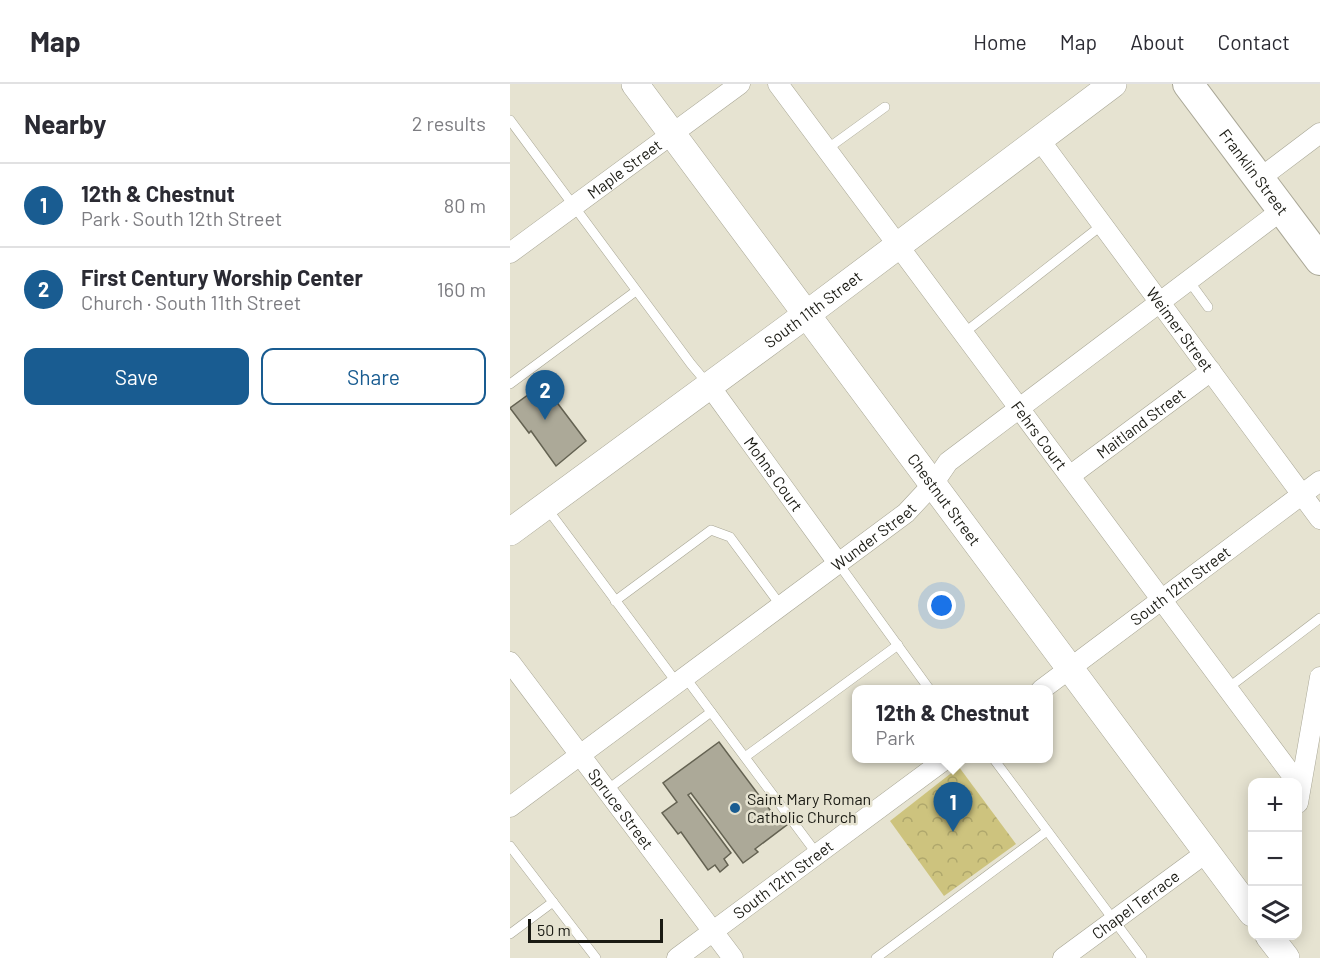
<!DOCTYPE html>
<html lang="en">
<head>
<meta charset="utf-8">
<style>
	:root { --surface:#fff; --page:#f2f2f3; --text:#2b2b33; --muted:#7c7c81; --line:#e1e1e2; --accent:#195c91 }
	body { margin:0; font-family:Barlow,sans-serif; background:var(--page); color:var(--text) }
	.controls { position:absolute; right:18px; bottom:18px; display:grid; overflow:hidden; border-radius:12px; box-shadow:0 3px 15px #0003 }
	.controls button { width:54px; height:54px; display:grid; place-items:center; padding:0; border:0; border-bottom:2px solid var(--line); background:var(--surface); color:var(--text); font:30px sans-serif }
	.scale { position:absolute; left:18px; bottom:15px; width:135px; box-sizing:border-box; padding-left:6px; border:3px solid #1a1a13; border-top:0; font-size:16px; line-height:21px; white-space:nowrap; color:#1a1a13; -webkit-text-stroke:4px #e6e3d1; paint-order:stroke }
	.you { position:absolute; left:432px; top:522px; width:21px; height:21px; margin:-15px; border:4px solid #fff; border-radius:50%; background:#1a73e8; box-shadow:0 0 0 9px #1a73e833 }
	.badge { display:grid; place-items:center; width:39px; height:39px; border-radius:50%; background:var(--accent); color:#fff; font-size:20px; font-weight:700 }
	.pin { position:absolute; translate:-50% -50px; filter:drop-shadow(0 2px 3px #0008) }
	.pin::after { content:''; position:absolute; top:32px; width:21px; height:18px; background:inherit; clip-path:polygon(0 0,100% 0,50% 100%) }
	.popup { position:absolute; left:342px; top:601px; width:201px; height:78px; box-sizing:border-box; display:grid; place-content:center; border-radius:12px; background:var(--surface); filter:drop-shadow(0 2px 4px #0005); font-size:20px; white-space:nowrap; color:var(--muted) }
	.popup b { font-size:22px; color:var(--text) }
	.popup::after { content:''; position:absolute; left:50%; top:100%; margin-left:-12px; border:12px solid transparent; border-top-color:var(--surface) }
	.list { margin:0; padding:0; list-style:none }
	h2 { display:flex; justify-content:space-between; align-items:center; height:78px; margin:0; padding:0 24px; font-size:26px }
	h2 small { font-size:20px; font-weight:400; color:var(--muted) }
	.list li { display:grid; grid-template-columns:39px 1fr auto; gap:18px; align-items:center; box-sizing:border-box; height:84px; padding:0 24px; border-top:2px solid var(--line) }
	.list b { display:block; font-size:22px; white-space:nowrap }
	.list p { margin:0; font-size:20px; white-space:nowrap; color:var(--muted) }
	.list em { font-size:20px; font-style:normal; color:var(--muted) }
	.actions { display:flex; gap:12px; padding:18px 24px }
	.actions a { flex:1; padding:14px 0; border:2px solid var(--accent); border-radius:12px; text-align:center; font-size:21px; color:var(--accent) }
	.actions .main { background:var(--accent); color:#fff }
	.icon { flex:none; width:33px; height:33px; fill:none; stroke:currentColor; stroke-width:2; stroke-linecap:round; stroke-linejoin:round }
	.map { position:relative; flex:none; width:810px; height:874px; overflow:hidden }
	header { display:flex; align-items:center; gap:36px; box-sizing:border-box; height:84px; padding:0 30px; background:var(--surface); border-bottom:2px solid var(--line) }
	header strong { font-size:28px }
	nav { display:flex; gap:33px; margin-inline-start:auto; font-size:21px }
	main { display:flex }
	aside { flex:1; background:var(--surface) }
	.map>svg:first-child { display:block }
	.forest { fill:url(#forest-crowns) }
	.building { fill:#aca998; stroke:#646252; stroke-width:1.5 }
	.lines { fill:none; stroke-linecap:round; stroke-linejoin:round }
	.lane-casing { stroke:#a8a695; stroke-width:10 }
	.street-casing { stroke:#a8a695; stroke-width:21 }
	.secondary-casing { stroke:#a8a695; stroke-width:28 }
	.primary-casing { stroke:#a8a695; stroke-width:32 }
	.lane { stroke:#fff; stroke-width:9 }
	.street { stroke:#fff; stroke-width:20 }
	.secondary { stroke:#fff; stroke-width:27 }
	.primary { stroke:#fff; stroke-width:30 }
	.poi-dot { fill:#195c91; stroke:#e6e3d1; stroke-width:2 }
	.labels { text-anchor:middle; stroke-width:5; stroke-linejoin:round; paint-order:stroke }
	.street-label { font-size:16px; fill:#1a1a13; stroke:#e6e3d1 }
	.poi-label { font-size:16px; fill:#1a1a13; stroke:#e6e3d1; text-anchor:start }
</style>
</head>
<body>
<header>
<strong>Map</strong>
<nav><a>Home</a><a>Map</a><a>About</a><a>Contact</a></nav>
</header>
<main>
<aside>
<h2>Nearby<small>2 results</small></h2>
<ul class="list">
<li><span class="badge">1</span><div><b>12th &amp; Chestnut</b><p>Park · South 12th Street</p></div><em>80 m</em></li>
<li><span class="badge">2</span><div><b>First Century Worship Center</b><p>Church · South 11th Street</p></div><em>160 m</em></li>
</ul>
<div class="actions"><a class="main">Save</a><a>Share</a></div>
</aside>
<div class="map">
<svg width="810" height="874" viewBox="0 0 810 874">
	<defs>
		<pattern id="forest-crowns" width="20" height="18" patternUnits="userSpaceOnUse" patternTransform="scale(1.5)"><rect width="20" height="18" fill="#cdc37e"/><path d="M2 6a3 3 0 1 1 6 0M12 15a3 3 0 1 1 6 0" fill="none" stroke="#afa76c"/></pattern>
	</defs>
	<rect width="100%" height="100%" fill="#e6e3d1"/>
	<path class="forest" d="M449,683L506,760L434,812L380,737Z"/>
	<g class="building">
		<path d="M33,300L76,357L46,382L21,347L19,349L0,324Z"/>
		<path d="M209,658L266,734L271,730L278,740L245,765L248,768L233,779L181,709L178,711L221,769L214,775L218,781L210,788L205,781L198,786L171,748L168,750L152,729L167,718L153,699Z"/>
	</g>
	<g class="lines">
		<g class="lane-casing">
			<g id="lane">
				<path d="M0,36L181,280L197,299"/>
				<path d="M317,65L375,23"/>
				<path d="M679,197L698,223"/>
				<path d="M454,249L592,141"/>
				<path d="M0,300L126,207"/>
				<path d="M36,423L167,599"/>
				<path d="M328,479L420,606"/>
				<path d="M105,517L201,446L220,453L271,522"/>
				<path d="M175,593L307,770"/>
				<path d="M718,604L810,534"/>
				<path d="M235,673L388,561"/>
				<path d="M483,674L632,874"/>
				<path d="M97,706L201,628"/>
				<path d="M0,762L86,874"/>
				<path d="M0,850L43,818"/>
				<path d="M366,874L537,747"/>
			</g>
		</g>
		<g class="street-casing">
			<g id="street">
				<path id="s1" d="M268,0L790,702"/>
				<path id="s2" d="M529,55L810,435"/>
				<path d="M749,95L810,49"/>
				<path id="s3" d="M0,169L230,0"/>
				<path id="s4" d="M199,301L328,479"/>
				<path id="s5" d="M561,391L701,287"/>
				<path id="s6" d="M0,578L223,874"/>
				<path id="s7" d="M531,606L810,397"/>
				<path d="M788,719L810,593"/>
				<path id="s8" d="M0,723L396,429L423,400L438,378L772,126"/>
				<path id="s9" d="M167,874L437,674"/>
				<path id="s10" d="M553,874L697,768"/>
			</g>
		</g>
		<g class="secondary-casing">
			<g id="secondary">
				<path id="s11" d="M125,0L742,829"/>
				<path id="s12" d="M0,448L297,230L603,0"/>
				<path d="M759,852L776,874"/>
			</g>
		</g>
		<g class="primary-casing">
			<g id="primary">
				<path id="s13" d="M678,0L810,176"/>
			</g>
		</g>
		<use href="#lane" class="lane"/>
		<use href="#street" class="street"/>
		<use href="#secondary" class="secondary"/>
		<use href="#primary" class="primary"/>
	</g>
	<circle class="poi-dot" cx="225" cy="724" r="6"/>
	<g class="labels">
		<g class="street-label">
			<text dy="6" stroke="none"><textPath href="#s3" startOffset="142">Maple Street</textPath></text>
			<text dy="6" stroke="none"><textPath href="#s13" startOffset="110">Franklin Street</textPath></text>
			<text dy="6" stroke="none"><textPath href="#s12" startOffset="376">South 11th Street</textPath></text>
			<text dy="6" stroke="none"><textPath href="#s2" startOffset="237">Weimer Street</textPath></text>
			<text dy="6" stroke="none"><textPath href="#s5" startOffset="87">Maitland Street</textPath></text>
			<text dy="6" stroke="none"><textPath href="#s1" startOffset="438">Fehrs Court</textPath></text>
			<text dy="6" stroke="none"><textPath href="#s4" startOffset="110">Mohns Court</textPath></text>
			<text dy="6" stroke="none"><textPath href="#s11" startOffset="518">Chestnut Street</textPath></text>
			<text dy="6" stroke="none"><textPath href="#s8" startOffset="453">Wunder Street</textPath></text>
			<text dy="6" stroke="none"><textPath href="#s7" startOffset="174">South 12th Street</textPath></text>
			<text dy="6" stroke="none"><textPath href="#s6" startOffset="184">Spruce Street</textPath></text>
			<text dy="6" stroke="none"><textPath href="#s9" startOffset="132">South 12th Street</textPath></text>
			<text dy="6" stroke="none"><textPath href="#s10" startOffset="90">Chapel Terrace</textPath></text>
		</g>
		<g class="poi-label">
			<text x="237" y="721">Saint Mary Roman<tspan x="237" dy="18">Catholic Church</tspan></text>
		</g>
	</g>
</svg>
<div class="controls">
<button>+</button>
<button>−</button>
<button><svg class="icon" aria-label="layers" viewBox="0 0 24 24"><path d="M12 4l9 5-9 5-9-5zM3 14l9 5 9-5"/></svg></button>
</div>
<div class="scale">50 m</div>
<div class="you"></div>
<div class="pin badge" style="left:443px;top:748px">1</div>
<div class="popup"><b>12th &amp; Chestnut</b>Park</div>
<div class="pin badge" style="left:35px;top:336px">2</div>
</div>
</main>
</body>
</html>
